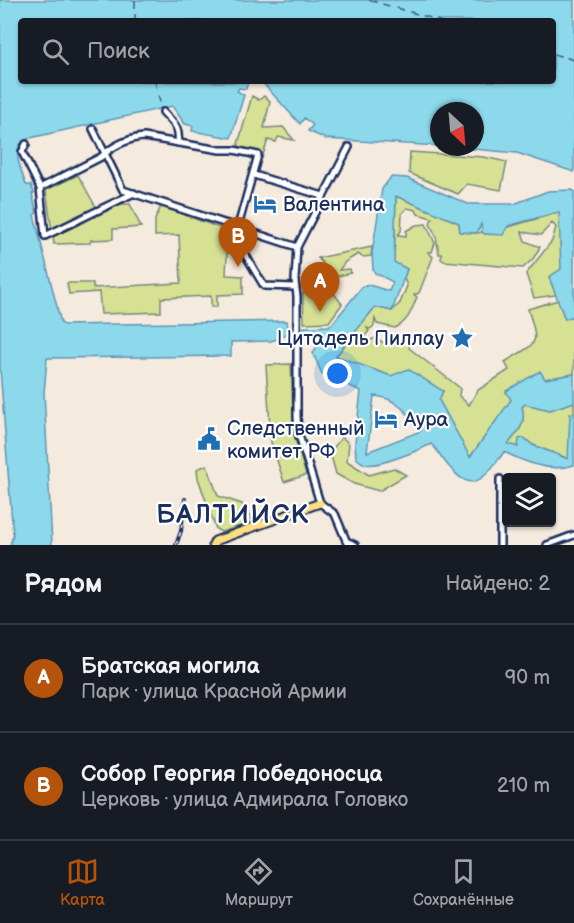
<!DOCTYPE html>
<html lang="ru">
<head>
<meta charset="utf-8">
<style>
	:root { --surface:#171b24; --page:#242831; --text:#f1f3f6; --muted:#9ea1a6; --line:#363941; --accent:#b45309 }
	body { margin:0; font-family:"Balsamiq Sans",sans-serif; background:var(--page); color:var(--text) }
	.controls { position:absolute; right:18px; bottom:18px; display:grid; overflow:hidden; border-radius:6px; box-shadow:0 2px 4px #0004 }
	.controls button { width:54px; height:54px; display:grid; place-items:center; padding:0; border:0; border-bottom:2px solid var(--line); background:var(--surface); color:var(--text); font:30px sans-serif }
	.compass { position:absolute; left:430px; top:102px; width:54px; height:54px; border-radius:50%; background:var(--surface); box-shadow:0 2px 4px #0004; rotate:154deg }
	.you { position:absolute; left:338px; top:374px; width:21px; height:21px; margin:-15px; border:4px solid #fff; border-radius:50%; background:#1a73e8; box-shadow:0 0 0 9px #1a73e833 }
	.badge { display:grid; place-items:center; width:39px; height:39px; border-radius:50%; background:var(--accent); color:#fff; font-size:20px; font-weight:700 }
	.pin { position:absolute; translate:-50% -50px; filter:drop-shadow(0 2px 3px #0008) }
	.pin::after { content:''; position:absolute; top:32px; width:21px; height:18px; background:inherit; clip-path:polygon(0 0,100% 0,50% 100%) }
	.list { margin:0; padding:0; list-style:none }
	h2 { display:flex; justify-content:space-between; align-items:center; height:78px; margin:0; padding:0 24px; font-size:26px }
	h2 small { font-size:20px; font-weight:400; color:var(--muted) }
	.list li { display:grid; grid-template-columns:39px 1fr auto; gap:18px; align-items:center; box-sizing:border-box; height:108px; padding:0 24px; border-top:2px solid var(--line) }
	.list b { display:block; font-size:22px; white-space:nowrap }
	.list p { margin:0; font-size:20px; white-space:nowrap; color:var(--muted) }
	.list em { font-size:20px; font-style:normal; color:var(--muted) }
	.icon { flex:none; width:33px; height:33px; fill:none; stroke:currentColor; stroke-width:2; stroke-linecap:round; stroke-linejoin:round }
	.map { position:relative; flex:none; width:574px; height:545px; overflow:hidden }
	.search { position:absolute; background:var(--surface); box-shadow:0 2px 4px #0004; left:18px; right:18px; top:18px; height:66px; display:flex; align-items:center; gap:15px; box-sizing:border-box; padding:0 21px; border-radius:6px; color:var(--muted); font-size:22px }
	.sheet { height:294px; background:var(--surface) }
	nav { display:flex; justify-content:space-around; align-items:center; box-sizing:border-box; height:84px; border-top:2px solid var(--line); background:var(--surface); font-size:16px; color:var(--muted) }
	nav a { display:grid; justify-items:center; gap:3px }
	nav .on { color:var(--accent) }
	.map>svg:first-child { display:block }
	.green { fill:#d6e194; stroke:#788879; stroke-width:1.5 }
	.water { fill:#8dd9ec; stroke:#5f95b3; stroke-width:1.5; fill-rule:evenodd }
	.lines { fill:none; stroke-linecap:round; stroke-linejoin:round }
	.ferry { stroke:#385a82; stroke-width:1.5; stroke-dasharray:8 6; stroke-linecap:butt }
	.minor-casing { stroke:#1b2f5e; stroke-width:10 }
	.major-casing { stroke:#1b2f5e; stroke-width:11 }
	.minor { stroke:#fff; stroke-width:5 }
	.major { stroke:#fedf80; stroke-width:7 }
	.rail-casing { stroke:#1b2f5e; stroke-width:4 }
	.rail { stroke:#fff; stroke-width:1.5; stroke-dasharray:4.5; stroke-linecap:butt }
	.labels { text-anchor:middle; stroke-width:4.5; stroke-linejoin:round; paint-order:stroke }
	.poi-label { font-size:20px; fill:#1b2f5e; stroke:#fff; text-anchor:start }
	.district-label { font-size:26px; font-weight:bold; letter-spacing:1.5px; fill:#1b2f5e; stroke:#fff }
</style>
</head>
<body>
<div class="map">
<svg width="574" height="545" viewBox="0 0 574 545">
	<rect width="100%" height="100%" fill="#f4eadd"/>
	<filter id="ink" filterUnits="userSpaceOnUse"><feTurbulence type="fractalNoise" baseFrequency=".0167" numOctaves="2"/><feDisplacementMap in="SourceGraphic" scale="12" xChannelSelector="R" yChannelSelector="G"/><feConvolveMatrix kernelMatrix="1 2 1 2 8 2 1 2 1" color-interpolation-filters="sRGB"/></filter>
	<g filter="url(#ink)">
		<g class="green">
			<path d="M252,96L259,100L264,96L270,101L264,128L283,127L294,140L278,137L276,142L268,140L262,158L239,154L241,149L238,144Z"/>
			<path d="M410,152L484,157L507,162L501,190L467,184L458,194L409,173Z"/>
			<path d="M78,175L97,209L84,214L87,220L120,204H130L141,227L113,229V239L91,240L90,243L54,244L46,190Z"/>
			<path d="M396,196L459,223L460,232L477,233L482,232L485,234L560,212L561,270L549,277L556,295L534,298L526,274L552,241L556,227L552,223L541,235L522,232L525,241L540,247L533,259L523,268L444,261L441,259L442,254H439L436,236L430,224L432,218L418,214L416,210L407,208L402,213L401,231L398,235L406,236V231L416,225L426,224L435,243L432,252H428L433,257L419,293L414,295L417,297C411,311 409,321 395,328L377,324L375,319L374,326L370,329L367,328L369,331L364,337L367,342L375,338L384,343L398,340L399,335L410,334L409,348L460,388L459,396L469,405L478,390L509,370L505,362C538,341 540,348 528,309L558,300L565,319L574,316V374L545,379L506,392L512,399L470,458L439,400L443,391L391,376L336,356L375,307L392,311L400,303L407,286L404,278L407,269L394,263Z"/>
			<path d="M161,206L225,230L228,235L226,275L243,276V294L217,295V307H211V296L161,298V312L101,314L99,292L69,294L67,283H93V288L181,283L179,235L155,236V220Z"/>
			<path d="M372,247L371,256L362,257L358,254L345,262L339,270L350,269L351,273L334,277L318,258Z"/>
			<path d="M329,287L342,304L329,322L304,323L303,293Z"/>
			<path d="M291,364L294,435L306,475L284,482L271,442L266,365Z"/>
			<path d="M574,402V413L570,414L569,459L533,445L524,438L518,447L508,444C518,432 527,424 522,407L525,404L550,410Z"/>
			<path d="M342,437L349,444L347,461L369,475L394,468L406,475L379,491L354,484L336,474L330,452Z"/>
			<path d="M207,465L218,496L242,504L254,522L221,532L216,529L198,478L197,469Z"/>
		</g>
		<path class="water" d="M0,0H574V172L517,153L452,147H475V111H439V146L326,139L308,131L313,125L304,118L300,124L261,81H553V21H21V81L248,82L246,89L239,88L237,91L244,95L231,138L192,131L193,126L185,124L172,106L30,138C8,146 21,169 26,185H31L34,193L32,194L37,213L34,215L61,323L64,325L287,321L288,328L328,326L332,324L362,287L369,285L389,291L393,282L375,273L373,269L372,253L382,189L391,177L407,178L468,204H514L548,191L572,190L574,191V316L565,319L549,277L561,269L559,212L508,226L503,235L485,234L482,232L481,224L477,233L460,232L459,223L396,196L394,262L407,269L392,311L375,307L336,356L391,376L408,369L443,391L439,400L470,457L511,400L506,391L540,371L545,379L574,374V402L550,410L525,404L522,407C527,423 518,432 508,444L518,447L519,439L524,438L533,445L568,459L570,414L574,413V465C550,473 525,462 504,452C480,485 470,495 443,459C439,454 436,448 431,444C419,450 377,468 365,464C364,464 357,459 356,458L355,443L361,391L322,374L313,353L324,334L322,332L286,334L280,338L271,341L231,342V356L47,358L44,393L52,545H10L13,535L0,369ZM374,396C396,397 409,414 421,431L367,452Z"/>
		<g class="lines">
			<g class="ferry">
				<path d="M135,0V21"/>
				<path d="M369,0L441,21"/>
				<path d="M553,54L574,60"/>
				<path d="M155,81L162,111"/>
			</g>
			<g class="minor-casing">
				<g id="minor">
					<path d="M163,112C173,123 180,126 178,143"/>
					<path d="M93,129L123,190L297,247"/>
					<path d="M26,144L22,152L40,188L45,236L134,193"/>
					<path d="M254,175L323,196"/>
					<path d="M40,188L101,157C112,146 129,138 144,137L220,150H234L258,155L235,237"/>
					<path d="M227,224L264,286L295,287"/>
					<path d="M500,479V545"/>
					<path d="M346,541L355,545"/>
					<path d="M348,545L335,514L320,503L298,432L297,416V296L295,280L297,247L349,147"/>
					<path d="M547,545L574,535"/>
				</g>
			</g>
			<g class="major-casing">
				<path id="major" d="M213,545L215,541L320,503"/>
			</g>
			<use href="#minor" class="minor"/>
			<use href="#major" class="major"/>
			<g class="rail-casing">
				<path id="rail" d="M176,545L181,531L185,499"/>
			</g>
			<use href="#rail" class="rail"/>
		</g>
	</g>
	<defs>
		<g id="hotel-bare" transform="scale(1.8)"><path d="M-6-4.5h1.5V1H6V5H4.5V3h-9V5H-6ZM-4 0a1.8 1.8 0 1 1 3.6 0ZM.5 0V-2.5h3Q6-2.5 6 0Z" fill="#1f6fb2" stroke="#fff" stroke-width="2.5" paint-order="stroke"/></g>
		<g id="sight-bare" transform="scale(1.8)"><path d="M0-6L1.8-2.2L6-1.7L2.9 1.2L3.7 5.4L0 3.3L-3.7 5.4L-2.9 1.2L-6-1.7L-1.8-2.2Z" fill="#1f6fb2" stroke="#fff" stroke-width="2.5" paint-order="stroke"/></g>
		<g id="civic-bare" transform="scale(1.8)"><path d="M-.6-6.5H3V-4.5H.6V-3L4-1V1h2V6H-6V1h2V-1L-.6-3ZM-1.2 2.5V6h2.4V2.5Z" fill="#1f6fb2" stroke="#fff" stroke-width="2.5" paint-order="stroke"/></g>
	</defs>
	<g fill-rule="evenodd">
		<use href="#hotel-bare" x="265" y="204"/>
		<use href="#sight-bare" x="462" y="338"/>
		<use href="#hotel-bare" x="386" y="419"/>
		<use href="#civic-bare" x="209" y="439"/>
	</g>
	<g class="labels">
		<g class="poi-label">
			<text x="283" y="211">Валентина</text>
			<text x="444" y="345" text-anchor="end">Цитадель Пиллау</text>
			<text x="404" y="426">Аура</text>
			<text x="227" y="435">Следственный<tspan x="227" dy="23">комитет РФ</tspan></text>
		</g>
		<g class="district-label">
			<text x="233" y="523">БАЛТИЙСК</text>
		</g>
	</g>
</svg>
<div class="controls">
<button><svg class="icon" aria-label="layers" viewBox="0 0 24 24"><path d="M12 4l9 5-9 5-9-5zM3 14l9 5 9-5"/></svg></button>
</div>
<svg class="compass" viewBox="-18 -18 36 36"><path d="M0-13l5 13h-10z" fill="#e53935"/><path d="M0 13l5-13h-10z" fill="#9ea1a6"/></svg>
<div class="you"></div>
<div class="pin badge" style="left:320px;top:312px">A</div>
<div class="pin badge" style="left:238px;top:267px">B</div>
<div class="search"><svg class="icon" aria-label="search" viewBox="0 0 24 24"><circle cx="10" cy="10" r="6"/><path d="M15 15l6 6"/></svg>Поиск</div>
</div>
<section class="sheet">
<h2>Рядом<small>Найдено: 2</small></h2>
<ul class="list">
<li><span class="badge">A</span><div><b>Братская могила</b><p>Парк · улица Красной Армии</p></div><em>90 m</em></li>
<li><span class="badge">B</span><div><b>Собор Георгия Победоносца</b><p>Церковь · улица Адмирала Головко</p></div><em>210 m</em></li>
</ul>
</section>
<nav>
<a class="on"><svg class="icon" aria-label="map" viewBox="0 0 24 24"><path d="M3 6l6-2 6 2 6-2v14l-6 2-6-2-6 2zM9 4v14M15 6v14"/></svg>Карта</a>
<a><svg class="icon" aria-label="directions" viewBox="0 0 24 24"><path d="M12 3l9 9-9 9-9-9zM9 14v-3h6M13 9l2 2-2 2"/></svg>Маршрут</a>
<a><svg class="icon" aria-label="saved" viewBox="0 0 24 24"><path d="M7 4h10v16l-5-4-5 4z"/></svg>Сохранённые</a>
</nav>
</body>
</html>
